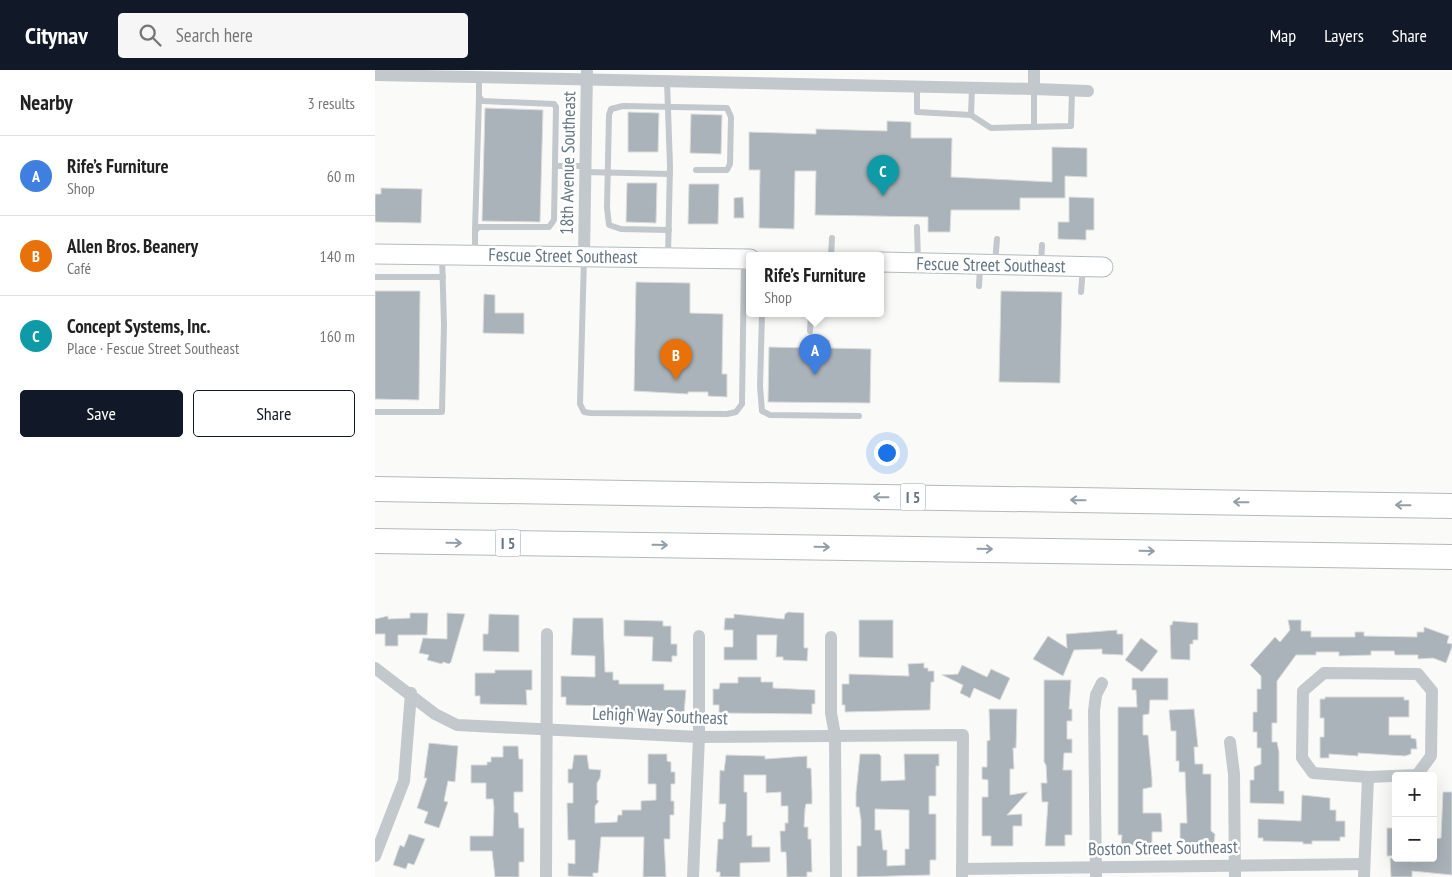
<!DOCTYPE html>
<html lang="en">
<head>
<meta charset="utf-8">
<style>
	:root { --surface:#fff; --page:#f6f6f6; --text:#222; --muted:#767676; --line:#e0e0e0; --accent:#111827 }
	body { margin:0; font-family:"PT Sans Narrow",sans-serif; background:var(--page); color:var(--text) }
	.controls { position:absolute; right:15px; bottom:15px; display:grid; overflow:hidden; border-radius:5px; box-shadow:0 5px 20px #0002 }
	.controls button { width:45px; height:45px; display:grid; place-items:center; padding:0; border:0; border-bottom:1px solid var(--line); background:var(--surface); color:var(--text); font:25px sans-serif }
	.you { position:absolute; left:511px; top:382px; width:18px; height:18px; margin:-12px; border:4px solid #fff; border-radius:50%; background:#1a73e8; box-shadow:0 0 0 8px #1a73e833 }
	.badge { display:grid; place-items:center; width:32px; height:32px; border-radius:50%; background:var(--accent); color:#fff; font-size:16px; font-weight:700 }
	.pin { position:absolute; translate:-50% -41px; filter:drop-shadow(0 1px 2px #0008) }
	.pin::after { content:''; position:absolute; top:26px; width:18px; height:15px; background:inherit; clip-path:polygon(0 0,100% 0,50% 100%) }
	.popup { position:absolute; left:371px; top:182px; width:138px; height:65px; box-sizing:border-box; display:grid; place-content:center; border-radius:5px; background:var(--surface); filter:drop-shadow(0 1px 4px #0005); font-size:16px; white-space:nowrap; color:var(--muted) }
	.popup b { font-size:19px; color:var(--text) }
	.popup::after { content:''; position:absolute; left:50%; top:100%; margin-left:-10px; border:10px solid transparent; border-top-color:var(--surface) }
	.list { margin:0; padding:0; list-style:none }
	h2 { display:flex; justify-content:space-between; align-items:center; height:65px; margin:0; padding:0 20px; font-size:21px }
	h2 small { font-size:16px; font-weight:400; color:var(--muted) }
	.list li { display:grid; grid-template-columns:32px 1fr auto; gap:15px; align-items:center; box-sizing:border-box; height:80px; padding:0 20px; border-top:1px solid var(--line) }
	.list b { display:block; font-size:19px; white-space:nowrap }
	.list p { margin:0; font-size:16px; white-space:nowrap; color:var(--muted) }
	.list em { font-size:16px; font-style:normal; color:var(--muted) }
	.actions { display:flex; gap:10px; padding:15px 20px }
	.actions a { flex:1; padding:11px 0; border:1px solid var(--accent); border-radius:5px; text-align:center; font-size:18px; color:var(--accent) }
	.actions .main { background:var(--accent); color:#fff }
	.icon { flex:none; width:28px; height:28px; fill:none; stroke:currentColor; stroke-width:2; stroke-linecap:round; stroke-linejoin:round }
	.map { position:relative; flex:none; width:1077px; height:807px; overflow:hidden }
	header { display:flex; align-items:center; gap:30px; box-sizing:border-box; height:70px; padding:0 25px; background:var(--accent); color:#fff }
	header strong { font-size:24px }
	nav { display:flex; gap:28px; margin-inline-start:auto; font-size:18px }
	.search { width:350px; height:45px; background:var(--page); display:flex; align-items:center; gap:12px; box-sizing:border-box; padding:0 18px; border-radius:5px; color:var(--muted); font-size:19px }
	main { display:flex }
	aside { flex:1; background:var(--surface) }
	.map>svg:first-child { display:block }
	.building { fill:#aab3b9; stroke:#dcdcda; fill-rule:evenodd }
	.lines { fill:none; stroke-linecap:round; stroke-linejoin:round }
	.secondary-casing { stroke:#b3babf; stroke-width:21 }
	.highway-casing { stroke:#b4b9bd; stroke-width:26 }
	.lane { stroke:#c3c8cc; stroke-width:6 }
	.street { stroke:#c3c8cc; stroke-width:12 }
	.secondary { stroke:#fff; stroke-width:19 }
	.highway { stroke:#fff; stroke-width:24 }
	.oneway { stroke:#939fa8 }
	.labels { text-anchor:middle; stroke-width:5; stroke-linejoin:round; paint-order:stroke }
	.shield { fill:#fff; stroke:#939fa8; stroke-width:1 }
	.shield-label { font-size:16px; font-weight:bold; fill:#657683 }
	.street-label { font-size:18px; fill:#657683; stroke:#fff }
</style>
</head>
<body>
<header>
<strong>Citynav</strong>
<div class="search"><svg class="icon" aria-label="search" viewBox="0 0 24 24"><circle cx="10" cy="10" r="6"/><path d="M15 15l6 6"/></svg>Search here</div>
<nav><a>Map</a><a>Layers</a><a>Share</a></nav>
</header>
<main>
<aside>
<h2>Nearby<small>3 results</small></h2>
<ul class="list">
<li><span class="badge" style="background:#3f7fe0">A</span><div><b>Rife’s Furniture</b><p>Shop</p></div><em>60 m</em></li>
<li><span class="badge" style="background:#e8710a">B</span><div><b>Allen Bros. Beanery</b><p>Café</p></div><em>140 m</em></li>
<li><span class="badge" style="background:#0f9aa8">C</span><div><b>Concept Systems, Inc.</b><p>Place · Fescue Street Southeast</p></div><em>160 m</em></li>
</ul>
<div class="actions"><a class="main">Save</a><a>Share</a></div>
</aside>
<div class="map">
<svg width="1077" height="807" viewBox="0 0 1077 807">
	<rect width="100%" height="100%" fill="#fafaf8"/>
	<g class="building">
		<path d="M110,38L168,40L165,152L107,151Z"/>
		<path d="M253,42L284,43L283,82H253Z"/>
		<path d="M316,44L347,45L346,84L315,83Z"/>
		<path d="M512,51L536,52V68H577L576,107L677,112V77L712,78V107L690,106V128H645V140H576L575,162H553V147L440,145L441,101H420L419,159L384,158L385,100H374V62L441,64V59L512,61Z"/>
		<path d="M252,113H282L281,153L251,152Z"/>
		<path d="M314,114H344L343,154H313Z"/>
		<path d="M6,118L47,119L46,153L0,152V124H6Z"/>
		<path d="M368,127L369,148H359V128Z"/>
		<path d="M694,127L719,128V160H711V170L683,169V152H694Z"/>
		<path d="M261,212L315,213V243L348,244L347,304H352V327L333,326V322H313V324L259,321Z"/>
		<path d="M0,221H45L44,330L0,329Z"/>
		<path d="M626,221L687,222L685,313L624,312Z"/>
		<path d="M109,224L120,225V243H149V264L108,263Z"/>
		<path d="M437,270H454V278L496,279L495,333L393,332L394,277L437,278Z"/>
		<path d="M413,542L429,543V578H433L432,591L408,590V587H401L402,565H382V590H349V577H358V560H349L350,548H359V544L409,549L410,544Z"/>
		<path d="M35,543H53L52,565H23V576H10V564H0V549L13,546V549L35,548Z"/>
		<path d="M72,543L90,544L76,592L74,594L68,592L67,594L52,590L54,585L44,583L48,568L72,569Z"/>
		<path d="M114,544L144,545V582L108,581V564H113Z"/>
		<path d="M198,548H228L230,602H238V610H244V614H289V620H311L309,644H250V640H233V636L191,635V627H186V606L220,607V586L196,585Z"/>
		<path d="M249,550L288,551V556H296V574H302V586H297V592L277,591L278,567L249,566Z"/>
		<path d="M484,550H518V588L484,587Z"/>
		<path d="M913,550H926V561H936V567H980V562H989V566L1042,567V562H1049V557L1074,566L1072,573L1077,574V577L1071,593L1058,588L1043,589V585H1020L1019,581H996V585L964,586V582H941V585H921L902,611V653H897V672H902L904,682V721H909V734L875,733V710H879V697L886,694V678H882V662H878V642H882V619H886V606L875,595L900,567L905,572L915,560Z"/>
		<path d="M798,551L823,553V570H818V574H815V590L796,589L795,555H797Z"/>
		<path d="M742,560V564H748V585L727,584V579L699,580L688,606L658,589L673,566L692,578L691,564Z"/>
		<path d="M766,568L783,581L767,602L750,590Z"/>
		<path d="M549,593V598H553V601H559V612H556L555,640L470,642V635H467V614H474V604L534,606L533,594Z"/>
		<path d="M587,595L612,607L616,599L635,608L625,630L599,618L595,628L585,623L588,615L567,605L583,604Z"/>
		<path d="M120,600H157V620H151L152,635L105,634V626H100V603H120Z"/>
		<path d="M363,607H386V612H398V618L440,620V634H437V644L344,643V635H338V619H344L345,613H363Z"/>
		<path d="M757,608H793V630H775L774,644L768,645V665H773L777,709V717L768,719V743H786L787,753V762H777V774L771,775H746L747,765H743V637H762L761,620H757Z"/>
		<path d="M669,610H696L694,639H697V651H692V669H697V683H689L688,700H697V765H690V776H670L673,732H667L666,713H672L671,695L669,692Z"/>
		<path d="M950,627H1029V630H1034V647H1014V665H1036V668L1041,669L1042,679H1036V684L1030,686L983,683V686L954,684V688H945V667H949V648H945V629H950Z"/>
		<path d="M614,639H642L641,678H638L639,699H635V725L653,722L632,745L647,744V756H638V776H616V766H607V727H613V710L607,709V697H612V671L615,670Z"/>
		<path d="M819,639L823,677H819L820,694H828V704H836V761L840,764L839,775L805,774V753H812L810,702H804V691H801V661H796L794,640Z"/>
		<path d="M54,673L83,676L80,712L73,711L69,731L73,732L64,758L49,753L53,742L42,738L52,708H49Z"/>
		<path d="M128,676H143L144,689H148V722H139V742L143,743L144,758H149V792H144V807H120L117,781H95V766H118L119,738L118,729H111V713H96V695H112V692H116V687H128Z"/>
		<path d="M273,684H292V691L296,692V702H300V714H296V731H299V745H295V769H289L291,807H268L269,767H226L223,803H218V807L193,806V793L200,794V770H193L192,733H198V713H193V699H197L199,685H212L214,699L226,700L225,708L222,713V730L224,731L220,736V753L242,752L243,745H247V740H266V731L281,730V714H273Z"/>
		<path d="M485,684H504L506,686V711L530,710L529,684H564V696H561V726H554V744H561V790H555V805L482,807V776H486V750L484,737H481V723ZM500,739L534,740V779H530V795L512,796V780H508L506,760H500Z"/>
		<path d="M351,685L390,686V689L432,686V698H436L437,722V734H431L430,739L429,757H433V769H436L437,802H432V807H412L411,782H406L405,761H410V753H413V736H406V722L391,723V705H369V722H372V766L377,765V777H395V792L365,793V807H345V802H341L343,769H348V752H350L351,734H344L345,700L349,701Z"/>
		<path d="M1068,722H1077V805L1037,801V807H1016L1015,788H1038V792L1058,790V769L1066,768Z"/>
		<path d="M927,725L955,728V740H961V751H970V767H965V771H937V774H928V772L888,771V768H883V749L926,751Z"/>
		<rect x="1012" y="758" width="9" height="28"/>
		<path d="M34,764L50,769L39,795L33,793L31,799L18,795L25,775L29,777Z"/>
	</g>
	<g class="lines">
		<g class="secondary-casing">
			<g id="secondary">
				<path d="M0,184L375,189"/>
				<path d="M505,192L728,197"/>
			</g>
		</g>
		<g class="highway-casing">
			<g id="highway">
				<path d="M0,419L1077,436"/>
				<path d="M0,471L1077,487"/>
			</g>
		</g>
		<g class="lane">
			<path d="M292,11L295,96L293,186"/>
			<path d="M542,17V42L596,45L597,18"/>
			<path d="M659,19V56"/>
			<path d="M596,45L616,58L696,56L697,20"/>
			<path d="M180,96H210"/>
			<path d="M210,102L295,104"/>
			<path d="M542,157L543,192"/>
			<path d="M100,160L104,27"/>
			<path d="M294,160L246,159L234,155L232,138L234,45L236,39L248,36L352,38L356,47L355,94L352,100H321"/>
			<path d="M100,184V162L103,157H174L179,150L181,37L179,34L108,31L104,27V7"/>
			<path d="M456,186L457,168"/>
			<path d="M209,188L205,334L209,342L215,343L352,344L361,342L367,334L369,192"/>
			<path d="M620,193L622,169"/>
			<path d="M666,195L667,175"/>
			<path d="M0,207H68"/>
			<path d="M604,216L605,196"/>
			<path d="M706,222L708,198"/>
			<path d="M387,244L385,316L387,341L395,345L484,346"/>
			<path d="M435,261L436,244"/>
			<path d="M0,342H67L69,255L67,186"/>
		</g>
		<g class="street">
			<path d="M659,0V19L713,21"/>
			<path d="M0,5L659,19"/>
			<path d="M209,186L212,0"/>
			<path d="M456,567V643L460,665L461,807"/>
			<path d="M0,598L60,644L82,655L324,667L588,665L587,807"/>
			<path d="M949,603L1043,604L1057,621L1056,686L1042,705L993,707L938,703L927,688L928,621Z"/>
			<path d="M855,672L859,704L860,807"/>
			<path d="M0,786L29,711L36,623"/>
			<path d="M587,799L989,794"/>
			<path d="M171,807L172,564"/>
			<path d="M318,807L324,667V566"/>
			<path d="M721,807L719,641L721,625L727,613"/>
			<path d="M989,807L993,707"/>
		</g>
		<use href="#secondary" class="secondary"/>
		<use href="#highway" class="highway"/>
	</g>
	<defs><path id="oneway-shaft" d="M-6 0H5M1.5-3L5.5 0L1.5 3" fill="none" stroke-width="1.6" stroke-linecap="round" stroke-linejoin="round" transform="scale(1.25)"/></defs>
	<g class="oneway">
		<use href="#oneway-shaft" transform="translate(506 427) rotate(-179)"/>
		<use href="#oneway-shaft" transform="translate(703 430) rotate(-179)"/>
		<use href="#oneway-shaft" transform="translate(866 432) rotate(-179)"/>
		<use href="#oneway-shaft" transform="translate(1028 435) rotate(-179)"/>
		<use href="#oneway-shaft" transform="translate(79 473) rotate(1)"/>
		<use href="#oneway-shaft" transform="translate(285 475) rotate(1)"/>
		<use href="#oneway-shaft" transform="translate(447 477) rotate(1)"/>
		<use href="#oneway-shaft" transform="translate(610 479) rotate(1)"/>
		<use href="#oneway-shaft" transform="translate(772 481) rotate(1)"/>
	</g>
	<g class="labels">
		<g class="shield">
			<rect x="525.5" y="413.5" width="25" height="27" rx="4"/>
			<rect x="120.5" y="459.5" width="25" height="27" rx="4"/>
		</g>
		<g class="shield-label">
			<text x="538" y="433">I 5</text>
			<text x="133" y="479">I 5</text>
		</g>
		<g class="street-label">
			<text transform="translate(193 93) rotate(-89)" y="6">18th Avenue Southeast</text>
			<text transform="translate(188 186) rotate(1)" y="6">Fescue Street Southeast</text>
			<text transform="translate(616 195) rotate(1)" y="6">Fescue Street Southeast</text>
			<text transform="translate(285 646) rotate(2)" y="6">Lehigh Way Southeast</text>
			<text transform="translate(788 778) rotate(-1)" y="6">Boston Street Southeast</text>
		</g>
	</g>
</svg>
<div class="controls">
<button>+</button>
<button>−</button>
</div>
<div class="you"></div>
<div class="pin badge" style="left:440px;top:305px;background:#3f7fe0">A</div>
<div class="popup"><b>Rife’s Furniture</b>Shop</div>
<div class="pin badge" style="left:301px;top:310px;background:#e8710a">B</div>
<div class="pin badge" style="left:508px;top:126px;background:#0f9aa8">C</div>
</div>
</main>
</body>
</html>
